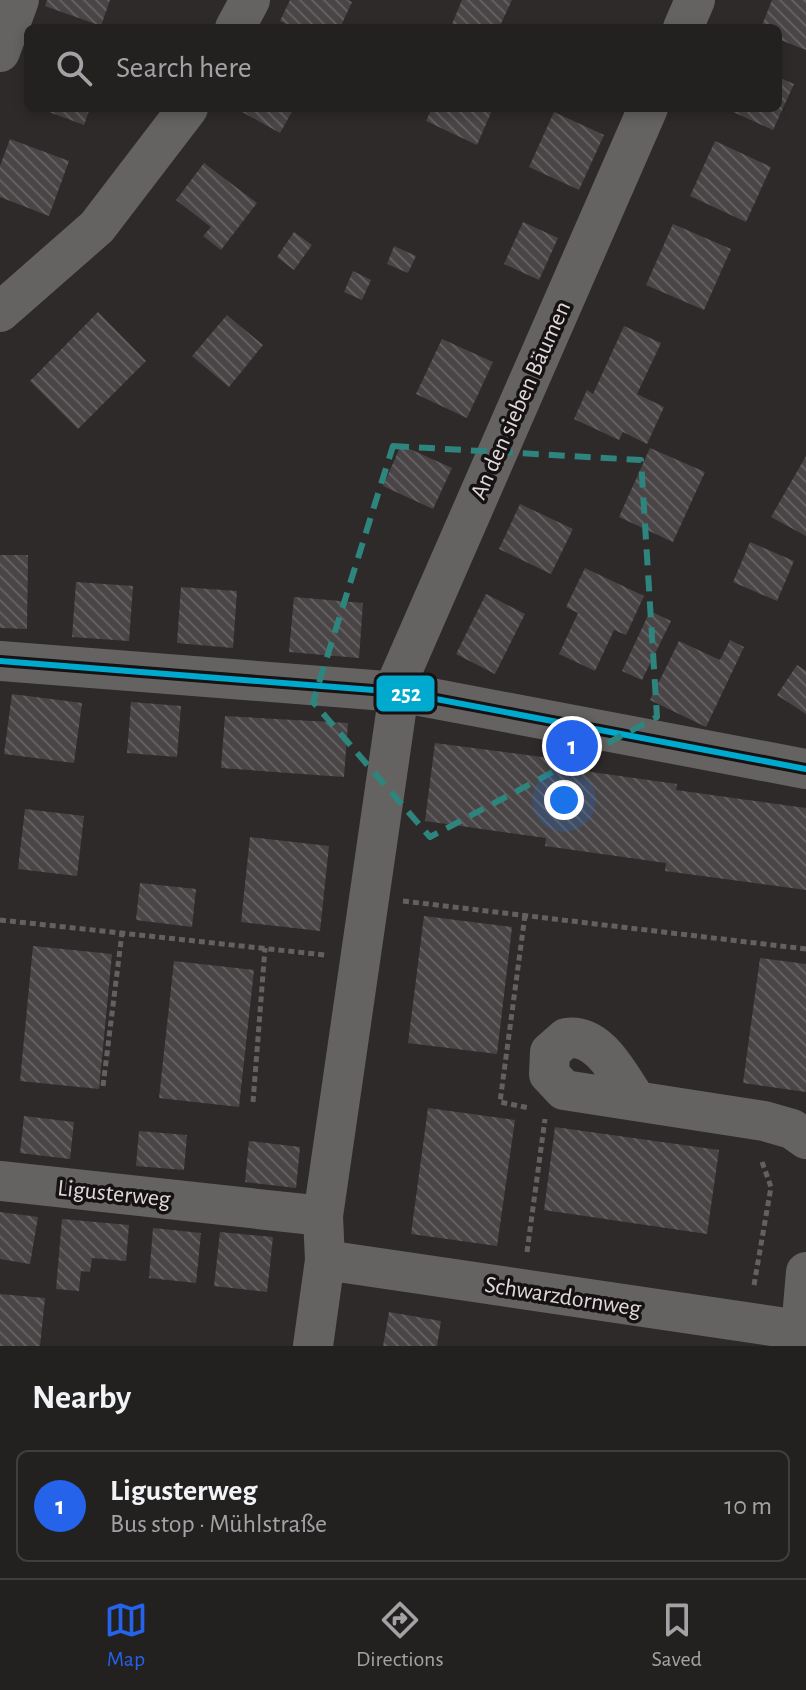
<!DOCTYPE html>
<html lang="en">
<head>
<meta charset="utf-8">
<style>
	:root { --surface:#232020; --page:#2b2829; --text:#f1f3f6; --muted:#a3a3a5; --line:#403e3e; --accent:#2563eb }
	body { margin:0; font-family:"Alegreya Sans",sans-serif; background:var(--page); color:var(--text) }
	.you { position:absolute; left:564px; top:800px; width:28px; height:28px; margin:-20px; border:6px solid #fff; border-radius:50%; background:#1a73e8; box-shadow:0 0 0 12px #1a73e833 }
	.badge { display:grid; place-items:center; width:52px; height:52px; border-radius:50%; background:var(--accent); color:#fff; font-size:26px; font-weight:700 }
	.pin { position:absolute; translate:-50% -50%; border:4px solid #fff; box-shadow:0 2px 8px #0006 }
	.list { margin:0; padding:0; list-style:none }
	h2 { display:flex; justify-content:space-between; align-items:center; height:104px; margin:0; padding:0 32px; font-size:34px }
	h2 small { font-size:26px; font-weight:400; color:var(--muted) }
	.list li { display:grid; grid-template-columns:52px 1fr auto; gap:24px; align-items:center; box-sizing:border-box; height:112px; margin:0 16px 16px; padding:0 16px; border:2px solid var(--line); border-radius:12px }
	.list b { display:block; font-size:30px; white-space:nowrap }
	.list p { margin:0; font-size:26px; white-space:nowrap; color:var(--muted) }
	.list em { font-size:26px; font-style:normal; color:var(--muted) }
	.icon { flex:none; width:44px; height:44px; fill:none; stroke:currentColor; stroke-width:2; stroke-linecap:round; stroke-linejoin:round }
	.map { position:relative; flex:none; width:806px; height:1346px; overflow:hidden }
	.search { position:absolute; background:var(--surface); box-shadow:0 4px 12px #0003; left:24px; right:24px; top:24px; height:88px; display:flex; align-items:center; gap:20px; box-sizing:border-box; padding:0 28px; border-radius:12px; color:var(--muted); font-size:30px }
	.sheet { height:232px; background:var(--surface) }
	nav { display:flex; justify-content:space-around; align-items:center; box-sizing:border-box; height:112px; border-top:2px solid var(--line); background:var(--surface); font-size:22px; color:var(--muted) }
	nav a { display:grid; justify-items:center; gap:4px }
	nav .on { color:var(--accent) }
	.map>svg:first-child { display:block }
	.building { fill:url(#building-back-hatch) }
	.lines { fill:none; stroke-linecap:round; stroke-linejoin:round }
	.path { stroke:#646061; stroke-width:5; stroke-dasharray:6 4; stroke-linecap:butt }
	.street { stroke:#656262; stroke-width:40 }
	.bus-1-casing { stroke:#161112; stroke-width:12 }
	.bus-1 { stroke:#00a9ce; stroke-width:6 }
	.marked { fill:none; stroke:#2e857e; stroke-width:6; stroke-dasharray:16 10; stroke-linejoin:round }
	.labels { text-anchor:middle; stroke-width:7; stroke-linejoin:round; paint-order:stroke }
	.street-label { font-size:24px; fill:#e0d9da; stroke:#161112 }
	.line-badge { stroke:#161112; stroke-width:3 }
	.badge-label { font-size:22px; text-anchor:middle; font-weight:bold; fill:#fff }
</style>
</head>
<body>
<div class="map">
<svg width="806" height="1346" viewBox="0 0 806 1346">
	<defs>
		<pattern id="building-back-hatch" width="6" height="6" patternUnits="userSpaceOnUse" patternTransform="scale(2)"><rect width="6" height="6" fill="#494445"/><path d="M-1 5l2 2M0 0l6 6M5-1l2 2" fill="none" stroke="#635e5f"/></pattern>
	</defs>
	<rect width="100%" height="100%" fill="#2f2a2a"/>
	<g class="building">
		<path d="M47,0H110L101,26L45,6Z"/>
		<path d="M290,0H348L352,2L340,28H294L280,21Z"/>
		<path d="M462,0H512L499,28H462L452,24Z"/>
		<path d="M772,0H806V50L778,39V28H761Z"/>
		<path d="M778,77L794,84L773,130L731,111L732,108H778Z"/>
		<path d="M38,108H90L84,125Z"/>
		<path d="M235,108H294L280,133Z"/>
		<path d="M432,108H493L477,145L426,121Z"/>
		<path d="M554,112L604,135L579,190L529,167Z"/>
		<path d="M10,139L69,161L49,216L0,197V166Z"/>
		<path d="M715,141L771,167L746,222L690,196Z"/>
		<path d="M204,163L257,203L221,250L203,236L211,227L176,200Z"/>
		<path d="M523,222L558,238L539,280L504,264Z"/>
		<path d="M673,224L731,249L704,310L646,285Z"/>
		<path d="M294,232L312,245L294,270L277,257Z"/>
		<path d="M394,246L416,256L408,273L387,264Z"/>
		<path d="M353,271L371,280L362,300L344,292Z"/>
		<path d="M98,312L146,361L78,429L30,381Z"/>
		<path d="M227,315L263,345L229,387L192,356Z"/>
		<path d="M624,326L661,343L637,394L664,407L647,444L623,432L619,440L574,419L587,390L593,394Z"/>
		<path d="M442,339L493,362L467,418L416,394Z"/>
		<path d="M401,445L452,468L433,509L383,486Z"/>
		<path d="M650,448L705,472L673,542L619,517Z"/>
		<path d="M806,456V536L771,517Z"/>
		<path d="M520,504L573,529L551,574L499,549Z"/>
		<path d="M750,542L794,561L777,601L733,582Z"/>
		<path d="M0,555H28L27,629L0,628Z"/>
		<path d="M585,568L644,596L626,635L614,630L595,671L559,654L578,613L566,607Z"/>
		<path d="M76,582L133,586L129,641L72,637Z"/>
		<path d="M181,587L237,591L233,648L177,643Z"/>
		<path d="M486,594L525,614L495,674L456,654Z"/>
		<path d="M294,597L363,603L359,658L289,652Z"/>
		<path d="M650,611L671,621L642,680L622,671Z"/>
		<path d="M730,640L744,647L706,727L650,700L679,641L720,660Z"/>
		<path d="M797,665L806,671V714L777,695Z"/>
		<path d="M12,694L82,703L74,763L4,754Z"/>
		<path d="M131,702L181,706L177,757L127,753Z"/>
		<path d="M225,716L348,723L344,777L221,768Z"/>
		<path d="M435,743L557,759L556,767L677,784L676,790L806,808V890L665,871L666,863L545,846L546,838L425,821Z"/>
		<path d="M25,809L84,816L77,876L18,869Z"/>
		<path d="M250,837L329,846L320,931L241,922Z"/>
		<path d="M140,883L196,889L192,927L136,920Z"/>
		<path d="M424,916L512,927L497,1054L408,1043Z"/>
		<path d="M33,946L112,954L99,1089L20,1081Z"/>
		<path d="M760,958L806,964V1092L743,1083Z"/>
		<path d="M174,961L254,970L239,1107L159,1098Z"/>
		<path d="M428,1108L515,1120L497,1246L411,1234Z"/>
		<path d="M24,1116L74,1122L70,1159L20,1153Z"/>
		<path d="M555,1127L719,1150L707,1234L544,1210Z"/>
		<path d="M139,1131L187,1135L184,1170L136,1166Z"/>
		<path d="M249,1141L300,1147L296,1188L245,1182Z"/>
		<path d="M0,1212L38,1217L30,1264L0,1259Z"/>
		<path d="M62,1219L129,1225L126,1261L92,1258L90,1272L81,1271L79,1291L56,1289Z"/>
		<path d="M153,1228L201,1233L196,1283L149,1278Z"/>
		<path d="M220,1232L273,1237L267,1292L214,1286Z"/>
		<path d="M0,1294L45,1298L40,1346H0Z"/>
		<path d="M389,1312L441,1321L437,1346H383Z"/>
	</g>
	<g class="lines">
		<g class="path">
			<path d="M403,901L806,949"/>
			<path d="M525,915L500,1102L529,1108"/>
			<path d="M0,920L325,955"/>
			<path d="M103,1086L122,933"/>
			<path d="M253,1102L265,948"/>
			<path d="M527,1252L545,1119"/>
			<path d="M754,1285L771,1187L761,1159"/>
		</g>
		<g class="street">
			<path d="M235,28L250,0"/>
			<path d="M683,28L695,0"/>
			<path d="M0,52L19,0"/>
			<path d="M0,312L97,227L188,108"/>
			<path d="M0,661L399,692L806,769"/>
			<path d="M393,692L648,108"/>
			<path d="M636,1100C619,1076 600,1033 566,1038L550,1052L549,1074L564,1090L764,1121L792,1129L806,1139"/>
			<path d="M0,1181L323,1216"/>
			<path d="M325,1260L806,1331"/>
			<path d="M801,1330L806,1272"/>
			<path d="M313,1346L325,1260L323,1216L399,692"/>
		</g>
		<g class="bus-1-casing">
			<path id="bus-1" d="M0,661L399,692L806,769"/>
		</g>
		<use href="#bus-1" class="bus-1"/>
	</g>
	<path class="marked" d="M393,446L641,460L657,717L430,837L313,702Z"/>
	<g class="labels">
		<g class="street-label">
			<text transform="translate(520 400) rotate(-66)" y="8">An den sieben Bäumen</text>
			<text transform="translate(114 1193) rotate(6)" y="8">Ligusterweg</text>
			<text transform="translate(563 1296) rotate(9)" y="8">Schwarzdornweg</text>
		</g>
	</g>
	<rect class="line-badge" x="375" y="674" width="61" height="39" rx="8" fill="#00a9ce"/>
	<g class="badge-label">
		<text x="406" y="701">252</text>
	</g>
</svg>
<div class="you"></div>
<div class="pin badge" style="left:572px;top:746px">1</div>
<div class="search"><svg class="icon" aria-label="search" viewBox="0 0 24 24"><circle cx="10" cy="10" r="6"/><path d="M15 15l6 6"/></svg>Search here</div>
</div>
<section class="sheet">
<h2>Nearby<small></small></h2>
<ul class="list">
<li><span class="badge">1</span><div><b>Ligusterweg</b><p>Bus stop · Mühlstraße</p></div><em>10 m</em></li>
</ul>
</section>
<nav>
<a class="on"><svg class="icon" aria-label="map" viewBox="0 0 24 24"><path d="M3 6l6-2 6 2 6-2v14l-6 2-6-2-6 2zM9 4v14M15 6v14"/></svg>Map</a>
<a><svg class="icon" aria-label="directions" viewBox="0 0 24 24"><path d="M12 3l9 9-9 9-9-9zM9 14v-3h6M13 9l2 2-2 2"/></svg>Directions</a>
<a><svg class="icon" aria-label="saved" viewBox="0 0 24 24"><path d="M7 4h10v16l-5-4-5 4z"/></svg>Saved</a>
</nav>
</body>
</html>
